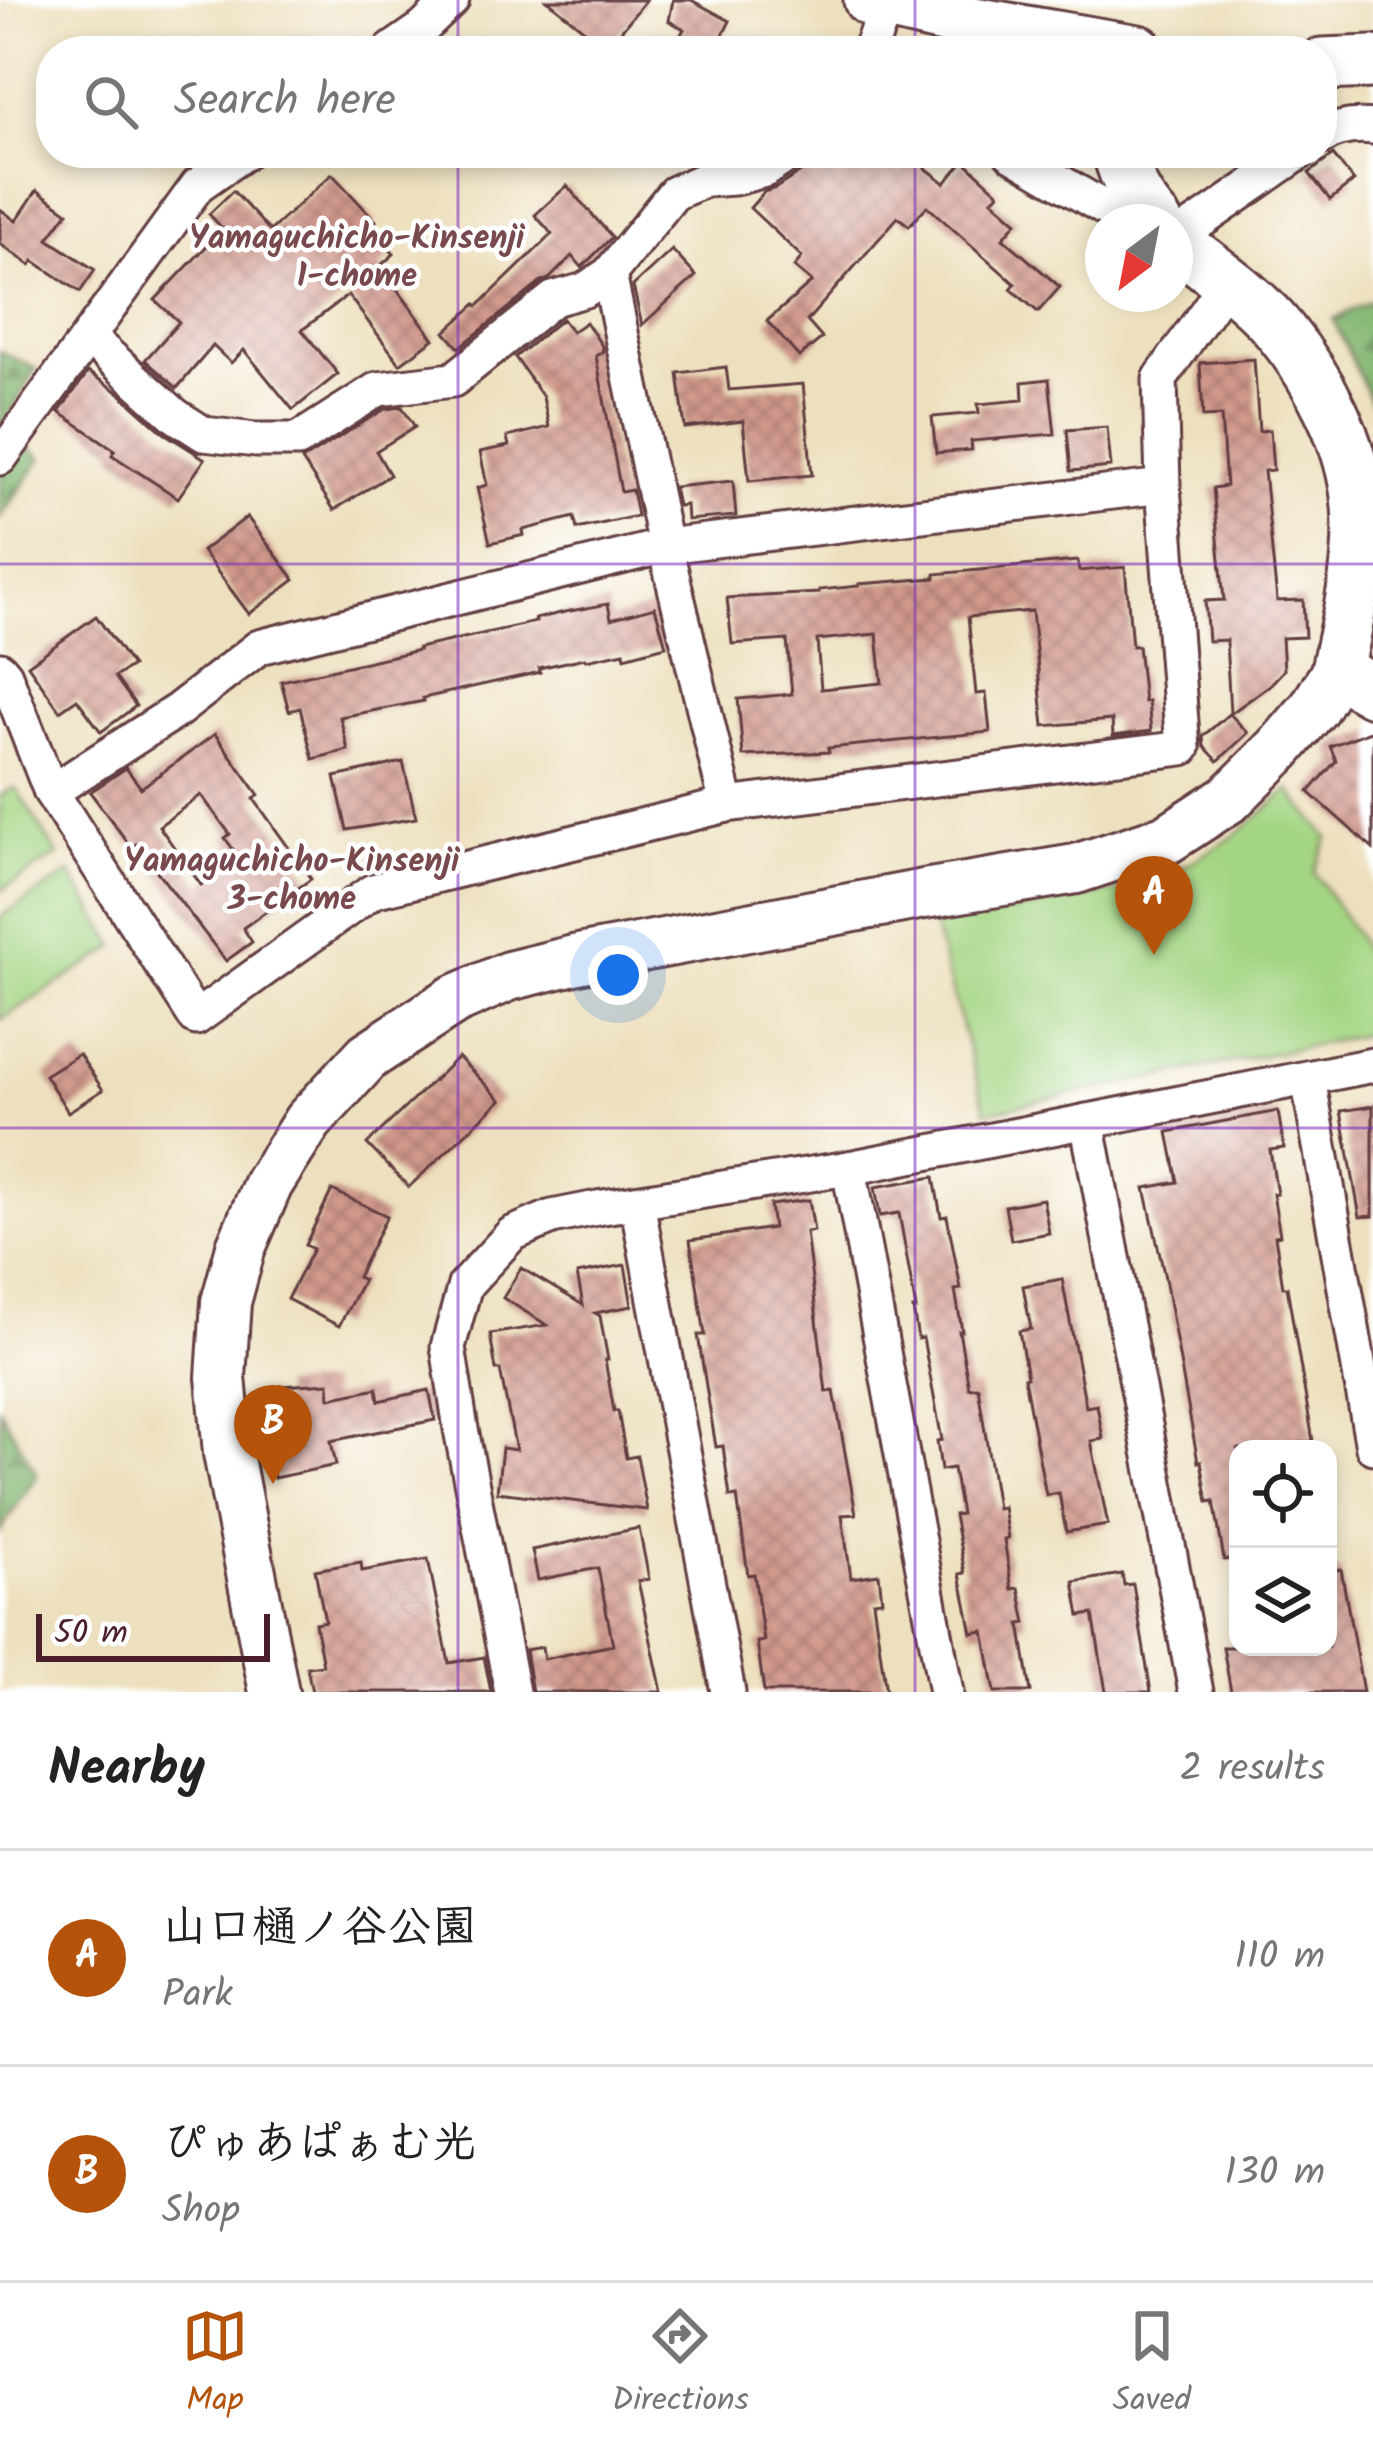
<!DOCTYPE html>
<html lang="en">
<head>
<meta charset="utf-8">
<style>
	:root { --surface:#fff; --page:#f2f2f2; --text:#222; --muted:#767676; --line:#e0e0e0; --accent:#b45309 }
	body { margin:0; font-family:Kalam,"Klee One",sans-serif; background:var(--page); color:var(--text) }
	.controls { position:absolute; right:36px; bottom:36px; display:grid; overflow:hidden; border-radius:24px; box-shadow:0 6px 18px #0003 }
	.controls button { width:108px; height:108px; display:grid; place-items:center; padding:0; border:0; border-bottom:3px solid var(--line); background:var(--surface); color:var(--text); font:60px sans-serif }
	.compass { position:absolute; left:1085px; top:204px; width:108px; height:108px; border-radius:50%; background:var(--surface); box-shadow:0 6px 18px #0003; rotate:212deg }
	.scale { position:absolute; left:36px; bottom:30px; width:234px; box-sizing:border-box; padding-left:12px; border:6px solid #4a1f2b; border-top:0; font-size:33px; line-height:42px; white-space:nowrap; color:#4a1f2b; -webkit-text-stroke:9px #fff; paint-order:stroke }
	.you { position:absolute; left:618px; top:975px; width:42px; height:42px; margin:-30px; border:9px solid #fff; border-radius:50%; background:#1a73e8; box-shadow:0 0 0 18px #1a73e833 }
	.badge { display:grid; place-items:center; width:78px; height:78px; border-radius:50%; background:var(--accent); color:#fff; font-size:39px; font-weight:700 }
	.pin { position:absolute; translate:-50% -99px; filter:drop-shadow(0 3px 6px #0008) }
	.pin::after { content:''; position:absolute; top:63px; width:42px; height:36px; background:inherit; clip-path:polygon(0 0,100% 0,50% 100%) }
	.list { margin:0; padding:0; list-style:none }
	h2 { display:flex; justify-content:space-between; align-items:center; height:156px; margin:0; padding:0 48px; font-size:51px }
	h2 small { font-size:39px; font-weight:400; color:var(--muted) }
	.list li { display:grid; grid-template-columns:78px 1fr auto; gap:36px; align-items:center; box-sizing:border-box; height:216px; padding:0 48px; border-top:3px solid var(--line) }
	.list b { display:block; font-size:45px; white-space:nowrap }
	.list p { margin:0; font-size:39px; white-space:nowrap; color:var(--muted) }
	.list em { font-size:39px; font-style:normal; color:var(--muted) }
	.icon { flex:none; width:66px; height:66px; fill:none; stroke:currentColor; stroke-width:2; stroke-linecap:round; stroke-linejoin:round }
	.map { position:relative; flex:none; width:1373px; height:1692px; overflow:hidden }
	.search { position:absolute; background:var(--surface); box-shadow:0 6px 18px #0003; left:36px; right:36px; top:36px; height:132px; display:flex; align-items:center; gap:30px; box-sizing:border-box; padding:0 42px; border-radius:48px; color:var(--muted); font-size:45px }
	.sheet { height:588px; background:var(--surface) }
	nav { display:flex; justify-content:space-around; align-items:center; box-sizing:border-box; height:168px; border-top:3px solid var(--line); background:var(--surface); font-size:33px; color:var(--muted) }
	nav a { display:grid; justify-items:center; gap:6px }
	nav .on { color:var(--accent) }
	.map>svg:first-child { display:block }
	.green { fill:#a4d583; stroke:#777a57; stroke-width:3 }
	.forest { fill:url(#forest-firs); stroke:#666a4e; stroke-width:3 }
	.building { fill:url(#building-cross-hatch); fill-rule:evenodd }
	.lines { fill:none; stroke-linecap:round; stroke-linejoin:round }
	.street-casing { stroke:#623c41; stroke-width:39 }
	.secondary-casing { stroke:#623c41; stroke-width:54 }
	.primary-casing { stroke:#623c41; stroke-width:57 }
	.street { stroke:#fff; stroke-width:33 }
	.secondary { stroke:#fff; stroke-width:48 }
	.primary { stroke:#fff; stroke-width:51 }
	.grid { fill:none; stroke:#7b2cbf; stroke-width:3; stroke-opacity:0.55 }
	.labels { text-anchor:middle; stroke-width:9; stroke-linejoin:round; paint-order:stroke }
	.neighbourhood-label { font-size:33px; font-weight:bold; fill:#794a4d; stroke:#fff }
</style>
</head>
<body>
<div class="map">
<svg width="1373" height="1692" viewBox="0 0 1373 1692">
	<defs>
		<pattern id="forest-firs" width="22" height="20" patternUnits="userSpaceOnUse" patternTransform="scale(3)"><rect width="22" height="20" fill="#83b671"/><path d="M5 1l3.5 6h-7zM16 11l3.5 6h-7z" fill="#6d935d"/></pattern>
		<pattern id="building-cross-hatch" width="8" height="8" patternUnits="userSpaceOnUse" patternTransform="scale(3)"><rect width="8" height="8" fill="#d1998c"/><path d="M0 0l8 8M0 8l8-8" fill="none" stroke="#ac7c73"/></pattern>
	</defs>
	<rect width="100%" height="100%" fill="#fff"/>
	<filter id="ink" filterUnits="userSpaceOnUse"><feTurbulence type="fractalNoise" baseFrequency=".00833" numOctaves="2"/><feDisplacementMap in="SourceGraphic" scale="24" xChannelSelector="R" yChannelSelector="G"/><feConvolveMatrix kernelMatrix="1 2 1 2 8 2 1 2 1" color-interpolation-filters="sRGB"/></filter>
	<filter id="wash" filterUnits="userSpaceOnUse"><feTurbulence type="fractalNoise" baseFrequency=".004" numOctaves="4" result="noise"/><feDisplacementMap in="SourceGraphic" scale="48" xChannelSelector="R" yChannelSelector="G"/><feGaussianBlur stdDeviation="2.7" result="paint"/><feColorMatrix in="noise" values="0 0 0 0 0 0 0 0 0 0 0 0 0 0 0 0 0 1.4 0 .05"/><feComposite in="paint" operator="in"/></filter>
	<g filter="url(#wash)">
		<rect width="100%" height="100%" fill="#ede0be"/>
		<g class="green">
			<path d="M15,787L58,855L0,891V796Z"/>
			<path d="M1289,790L1328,838L1314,872L1358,938L1373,973V1033L986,1112L933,924L1115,892L1176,871L1236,835Z"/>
			<path d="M70,873L116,947L0,1020V917Z"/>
		</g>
		<g class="forest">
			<path d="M1373,300V406L1333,319Z"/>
			<path d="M0,351L36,369L3,425L42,458L0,518Z"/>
			<path d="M0,1409L37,1475L0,1531Z"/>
		</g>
		<g id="blocks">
			<g class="building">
				<path d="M547,0H646L607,48Z"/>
				<path d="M673,0H691L730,21L715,51H672L684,29L669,21Z"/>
				<path d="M812,153H906L945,183L964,161L999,193L992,200L1017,222L1003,238L1060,287L1038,312L1011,289L1015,284L927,206L909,226L898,217L807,321L822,338L799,357L767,321L812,282L794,267L802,257L750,208L764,192L776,188L802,171L809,163Z"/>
				<path d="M1333,155L1354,181L1330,200L1309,173Z"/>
				<path d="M332,174L376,221L369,227L394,254L380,266L434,339L400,364L348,295L302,330L338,374L293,410L244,350L231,363L213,346L177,388L145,360L179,322L155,300L223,229L209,214L233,191L270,231Z"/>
				<path d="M567,186L612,237L582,267L572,256L550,278L540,283L459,348L445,332L476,304L478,306L552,234L535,215Z"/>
				<path d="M37,190L68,212L48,239L95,270L80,292L34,261L30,265L0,244V209L16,221Z"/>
				<path d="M672,250L696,276L642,325L633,286Z"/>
				<path d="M562,319L572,332L586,322L602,346L603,351L596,356L621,492L632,490L637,516L577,529L574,517L523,530L524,535L490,543L477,488L487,485L480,452L509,446L507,437L549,427L543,397L515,357Z"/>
				<path d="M1254,359L1259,431L1270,430L1273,470L1264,471L1277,601L1303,600L1305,637L1282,638L1284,670L1270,685L1230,714L1248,733L1218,761L1204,746L1203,736L1230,713L1226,640L1208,641L1205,601L1224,600L1213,488L1226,486L1221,416L1203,417L1200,363Z"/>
				<path d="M726,367L729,390L803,384L812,475L749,481L743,421L685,428L678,373Z"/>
				<path d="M88,372L118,392L164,433L205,459L178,498L112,455L115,450L59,412Z"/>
				<path d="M1049,379L1055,434L971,441L972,450L936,453L932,417L979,413L978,404L1023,400L1022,382Z"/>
				<path d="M402,407L415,427L376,451L390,475L334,510L302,460L385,409Z"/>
				<path d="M1107,427L1111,467L1071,471L1067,430Z"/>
				<path d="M733,481L736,516L687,520L686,505L678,506L674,487Z"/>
				<path d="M247,517L295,580L249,614L202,551Z"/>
				<path d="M1078,561L1079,571L1125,567L1132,646H1138L1144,702L1148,701L1151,731L1113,736L1112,720L1044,726L1032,611L968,617L976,694L986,693L990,732L828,748L829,752L743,756L738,699L792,694L787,640L732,644L727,598L819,593V590L859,586V584L935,578V574ZM877,634L882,683L821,689L817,640Z"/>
				<path d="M608,604L611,619L655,607L666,646L625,657L624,652L586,660L585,658L539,668L540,672L423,698L424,701L340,717L348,750L313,759L300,708L289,711L281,681L419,650L418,648L536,622L535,619L565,612Z"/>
				<path d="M96,616L132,666L115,677L136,706L101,732L77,699L60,711L28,665Z"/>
				<path d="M1373,730V849L1309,792L1336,761L1330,746Z"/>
				<path d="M215,734L259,795L254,799L311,879L243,928L252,942L226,961L136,844L131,847L90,792L126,768L141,788ZM201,795L230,834L225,838L240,859L201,885L159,826Z"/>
				<path d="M403,762L416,818L347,830L335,777Z"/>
				<path d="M79,1054L103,1090L68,1112L45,1075Z"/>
				<path d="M458,1057L501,1100L409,1187L367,1144Z"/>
				<path d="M1373,1106V1216L1360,1217L1341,1111Z"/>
				<path d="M1278,1111L1284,1148L1270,1150L1277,1194H1273L1280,1235L1275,1236L1283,1287H1287L1313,1441L1259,1449H1238V1559L1224,1560L1214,1501L1208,1502L1201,1461L1198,1462L1165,1278L1145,1188L1178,1182L1168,1132Z"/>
				<path d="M934,1177L941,1217L947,1216L961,1289L955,1290L962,1331H959L969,1388L978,1387L997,1508L1003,1507L1008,1538L1004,1539L1012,1589L1019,1588L1026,1623L1020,1624L1031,1692H995L984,1631L972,1633L960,1574L965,1573L954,1515L961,1514L953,1468L941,1470L937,1441L942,1440L923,1338L918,1339L913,1309H916L899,1213L880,1216L875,1187Z"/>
				<path d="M332,1190L387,1216L357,1277L363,1280L339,1326L287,1299L313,1249L305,1245Z"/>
				<path d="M1043,1199L1049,1233L1011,1240L1005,1206Z"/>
				<path d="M809,1200L814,1231L806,1232L826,1392L834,1391L856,1514L842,1515L851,1578L879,1574L882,1600L873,1601L886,1692H764L757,1642L764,1641L754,1574L748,1575L737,1496L730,1497L723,1446L716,1447L706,1386L698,1335H705L690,1240L773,1228L770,1205Z"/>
				<path d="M625,1265L632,1306L595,1313L600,1316L608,1360H605L614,1411H618L626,1458L637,1456L647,1510L497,1492L502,1448L516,1450L500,1370H496L490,1334L547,1325L503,1298L521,1268L583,1305L577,1274Z"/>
				<path d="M1062,1279L1086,1407L1097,1405L1103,1439L1091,1441L1108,1525L1066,1532L1059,1493L1046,1495L1024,1378L1027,1377L1019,1331L1031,1329L1023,1286Z"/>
				<path d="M329,1383L330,1398L377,1388L379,1401L429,1390L435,1420L331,1441L336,1465L274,1478L265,1433L284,1430L281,1386Z"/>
				<path d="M639,1528L649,1579L638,1581L662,1692H532L525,1650L542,1647L544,1659L613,1645L598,1568L538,1580L532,1550Z"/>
				<path d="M428,1559L449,1663L484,1657L491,1692H312L307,1667L323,1665L315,1623L325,1621L315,1570L361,1562L362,1571Z"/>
				<path d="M1341,1569L1363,1692H1231L1223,1647H1328V1571Z"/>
				<path d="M1122,1574L1124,1585L1133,1584L1151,1692H1106L1093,1614L1080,1616L1074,1582Z"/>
			</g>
		</g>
	</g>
	<g filter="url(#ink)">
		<use href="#blocks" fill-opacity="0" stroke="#623c41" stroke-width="3"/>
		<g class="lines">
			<g class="street-casing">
				<g id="street">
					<path d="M390,51L423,28L452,0"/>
					<path d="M869,51L887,5"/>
					<path d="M1322,137C1337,127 1355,125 1373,127"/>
					<path d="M1011,153L1106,209H1144"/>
					<path d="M1175,239L1299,153"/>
					<path d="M609,274L665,546L727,805"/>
					<path d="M88,337L176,416L204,434L256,440H298L378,389L453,380L553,299L585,290L609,274L674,193L704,180L734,178L765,170L791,153"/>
					<path d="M0,458L198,185L244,153"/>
					<path d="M1163,486L665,546L259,647L178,710L51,792L196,1018L373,891L727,805L1183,748L1163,486L1160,379L1227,282"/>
					<path d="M0,669L5,675L51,792"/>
					<path d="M1308,1078L1373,1447"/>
					<path d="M1087,1121L1196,1692"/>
					<path d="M849,1168L946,1692"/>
					<path d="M637,1202L728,1692"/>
					<path d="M512,1692L461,1429L448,1347L465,1285L512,1234L552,1217L597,1208L849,1168L1373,1065"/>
				</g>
			</g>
			<g class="secondary-casing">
				<path id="secondary" d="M274,1692L228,1453L221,1377L226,1302L241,1247L268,1184L308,1121L368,1056L454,1000L509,976L578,959L924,894L1076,869L1167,839L1230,798L1279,749L1314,708L1337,670"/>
			</g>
			<g class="primary-casing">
				<g id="primary">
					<path d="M870,0L956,20L1138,51"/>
					<path d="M1322,64L1373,62"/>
					<path d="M1119,153C1126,180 1137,202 1156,222"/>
					<path d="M1175,241C1210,269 1252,296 1280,331C1320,380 1353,443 1358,506C1363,560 1348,618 1337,670L1373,691"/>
				</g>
			</g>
			<use href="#street" class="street"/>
			<use href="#secondary" class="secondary"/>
			<use href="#primary" class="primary"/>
		</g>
	</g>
	<path class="grid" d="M458,0V51M915,0V51M458,153V1692M915,153V1692M0,564H1373M0,1128H1373"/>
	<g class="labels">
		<g class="neighbourhood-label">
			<text x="357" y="248">Yamaguchicho-Kinsenji<tspan x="357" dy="38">1-chome</tspan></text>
			<text x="292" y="871">Yamaguchicho-Kinsenji<tspan x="292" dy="38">3-chome</tspan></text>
		</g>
	</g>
</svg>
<div class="controls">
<button><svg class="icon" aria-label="locate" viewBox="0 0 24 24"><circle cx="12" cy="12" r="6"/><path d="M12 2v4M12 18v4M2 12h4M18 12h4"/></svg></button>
<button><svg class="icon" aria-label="layers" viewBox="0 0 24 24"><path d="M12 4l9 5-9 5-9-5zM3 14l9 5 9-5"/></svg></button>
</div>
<svg class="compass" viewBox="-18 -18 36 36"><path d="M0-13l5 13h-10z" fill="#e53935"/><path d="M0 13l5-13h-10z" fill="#767676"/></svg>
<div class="scale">50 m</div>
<div class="you"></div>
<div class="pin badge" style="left:1154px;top:955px">A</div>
<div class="pin badge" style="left:273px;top:1484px">B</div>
<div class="search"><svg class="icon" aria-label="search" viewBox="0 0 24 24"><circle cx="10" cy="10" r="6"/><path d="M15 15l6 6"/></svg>Search here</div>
</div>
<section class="sheet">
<h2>Nearby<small>2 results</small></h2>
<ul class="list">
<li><span class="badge">A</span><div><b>山口樋ノ谷公園</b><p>Park</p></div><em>110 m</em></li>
<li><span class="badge">B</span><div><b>ぴゅあぱぁむ光</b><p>Shop</p></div><em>130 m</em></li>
</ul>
</section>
<nav>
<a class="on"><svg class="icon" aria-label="map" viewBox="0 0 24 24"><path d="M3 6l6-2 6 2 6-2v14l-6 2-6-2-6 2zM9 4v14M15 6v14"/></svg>Map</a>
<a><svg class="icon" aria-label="directions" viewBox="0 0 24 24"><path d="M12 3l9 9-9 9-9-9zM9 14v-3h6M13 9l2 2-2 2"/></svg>Directions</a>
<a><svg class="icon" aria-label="saved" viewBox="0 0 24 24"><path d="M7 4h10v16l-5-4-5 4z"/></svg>Saved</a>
</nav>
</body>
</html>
